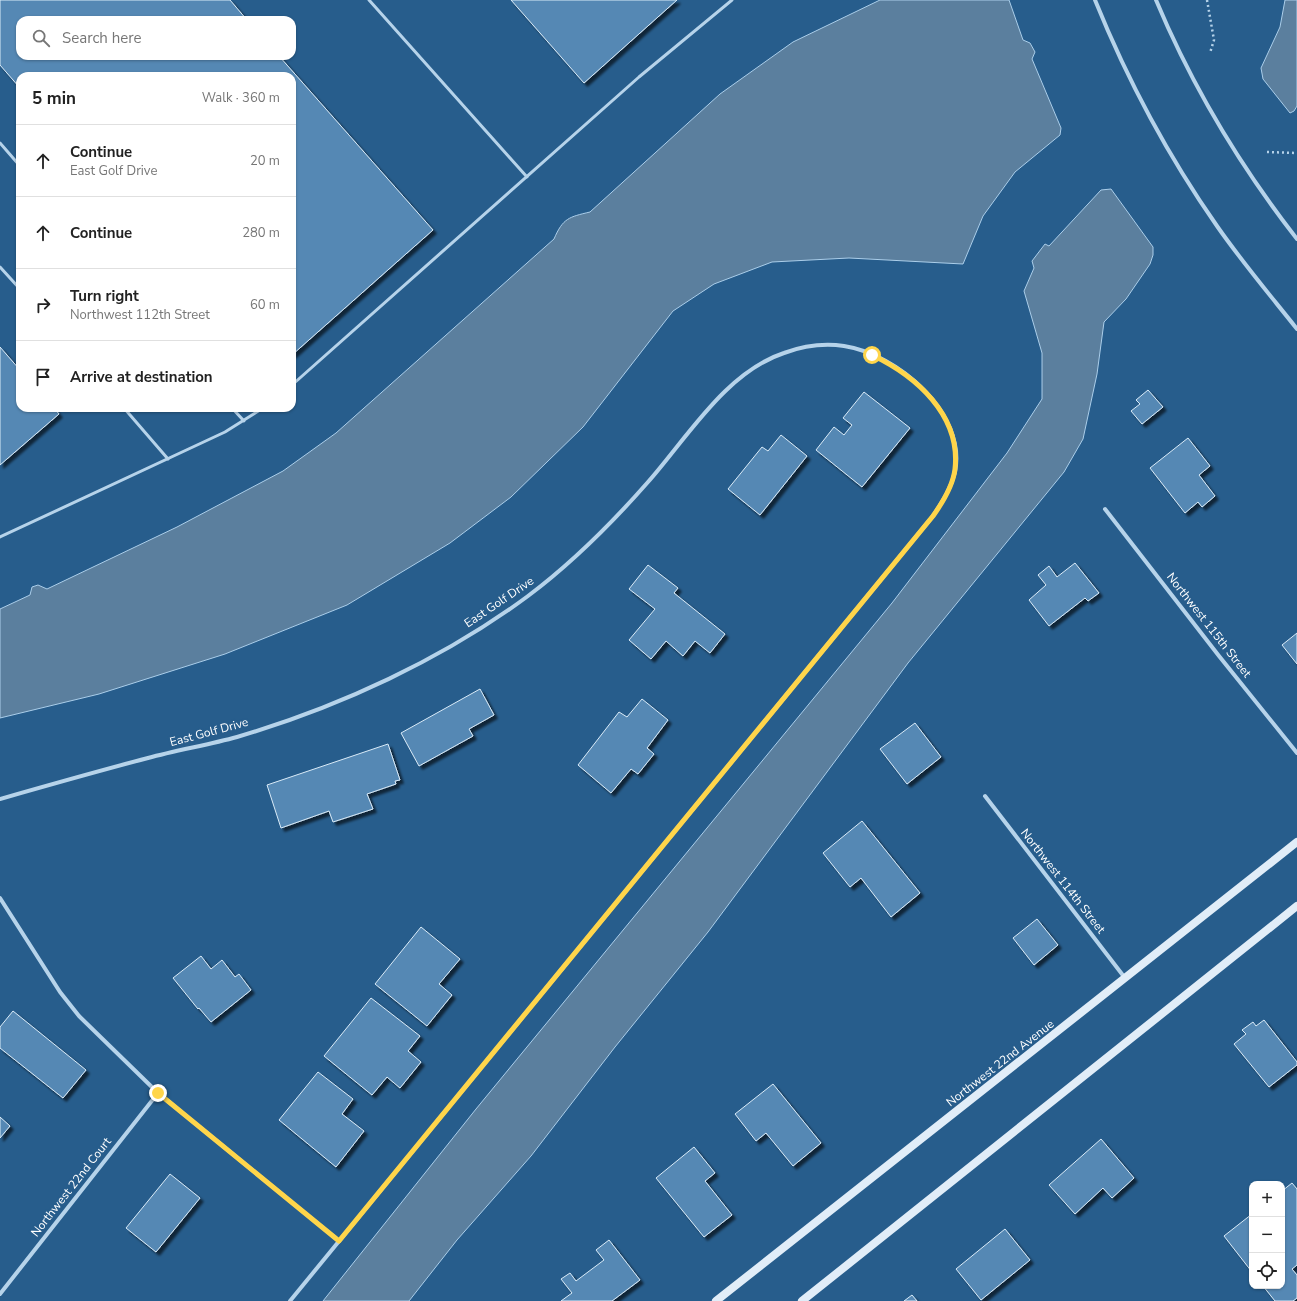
<!DOCTYPE html>
<html lang="en">
<head>
<meta charset="utf-8">
<style>
	:root { --surface:#fff; --page:#f2f2f2; --text:#222; --muted:#767676; --line:#e0e0e0 }
	body { margin:0; font-family:"Nunito Sans",sans-serif; background:var(--page); color:var(--text) }
	.controls { position:absolute; right:12px; bottom:12px; display:grid; overflow:hidden; border-radius:8px; box-shadow:0 1px 3px #0004 }
	.controls button { width:36px; height:36px; display:grid; place-items:center; padding:0; border:0; border-bottom:1px solid var(--line); background:var(--surface); color:var(--text); font:20px sans-serif }
	.stop { position:absolute; width:12px; height:12px; margin:-9px; border:3px solid #ffd54a; border-radius:50%; background:#fff }
	.stop.end { background:#ffd54a; border-color:#fff; box-shadow:0 1px 4px #0008 }
	.list { margin:0; padding:0; list-style:none }
	h2 { display:flex; justify-content:space-between; align-items:center; height:52px; margin:0; padding:0 16px; font-size:17px }
	h2 small { font-size:13px; font-weight:400; color:var(--muted) }
	.list li { display:grid; grid-template-columns:26px 1fr auto; gap:12px; align-items:center; box-sizing:border-box; height:72px; padding:0 16px; border-top:1px solid var(--line) }
	.list b { display:block; font-size:15px; white-space:nowrap }
	.list p { margin:0; font-size:13px; white-space:nowrap; color:var(--muted) }
	.list em { font-size:13px; font-style:normal; color:var(--muted) }
	.icon { flex:none; width:22px; height:22px; fill:none; stroke:currentColor; stroke-width:2; stroke-linecap:round; stroke-linejoin:round }
	.map { position:relative; flex:none; width:1297px; height:1301px; overflow:hidden }
	.search { position:absolute; background:var(--surface); box-shadow:0 1px 3px #0004; left:16px; top:16px; width:280px; height:44px; display:flex; align-items:center; gap:10px; box-sizing:border-box; padding:0 14px; border-radius:12px; color:var(--muted); font-size:15px }
	.panel { position:absolute; background:var(--surface); box-shadow:0 1px 3px #0004; left:16px; top:72px; width:280px; height:340px; border-radius:12px }
	.map>svg:first-child { display:block }
	.water { fill:#5b7f9e; stroke:#abceea }
	.building { fill:#5488b4; stroke:#daebf8; filter:url(#shadow) }
	.lines { fill:none; stroke-linecap:round; stroke-linejoin:round }
	.path { stroke:#b6d3ea; stroke-width:2.5; stroke-dasharray:2 3; stroke-linecap:butt }
	.lane { stroke:#b6d3ea; stroke-width:3 }
	.street { stroke:#b6d3ea; stroke-width:4 }
	.secondary { stroke:#e1edf8; stroke-width:8 }
	.route { stroke:#ffd54a; stroke-width:5 }
	.labels { text-anchor:middle; stroke-width:4; stroke-linejoin:round; paint-order:stroke }
	.street-label { font-size:12px; fill:#fff; stroke:#275d8c }
</style>
</head>
<body>
<div class="map">
<svg width="1297" height="1301" viewBox="0 0 1297 1301">
	<defs>
		<filter id="shadow"><feDropShadow dx="3.5" dy="3.5" stdDeviation="1" flood-color="#0009"/></filter>
	</defs>
	<rect width="100%" height="100%" fill="#275d8c"/>
	<g class="water">
		<path d="M880,0H1009L1023,40L1030,43L1035,52L1032,59L1061,128L1060,135L1015,172L983,216L963,264L849,258L772,262L714,284L673,311L583,427L511,497L450,543L347,605L225,654L99,694L0,718V609L30,595L32,587L38,585L47,589L177,527L283,471L336,433L554,239C563,218 569,217 590,212L720,94L793,42Z"/>
		<path d="M1285,0H1297V106L1294,111L1290,113L1263,79L1261,68L1280,27Z"/>
		<path d="M1111,189L1153,247V255L1150,264L1126,299L1104,322L1097,374L1083,439L1064,472L908,663L708,932L615,1047L531,1156L457,1240L409,1301H323L476,1109L892,603L1007,453L1042,399V353L1024,291L1034,268L1032,261L1045,244L1049,246L1101,190Z"/>
	</g>
	<g class="building">
		<path d="M0,0H230L247,20H20V56H279L433,230L292,355V76H20V88L0,65Z"/>
		<path d="M511,0H677L584,83Z"/>
		<path d="M0,347L20,370V408H54L59,414L0,465Z"/>
		<path d="M1148,390L1163,407L1142,424L1131,411L1140,404L1136,400Z"/>
		<path d="M864,392L910,428L862,487L816,450L834,427L844,435L852,425L843,418Z"/>
		<path d="M781,435L807,456L760,515L728,489L762,447L768,451Z"/>
		<path d="M1188,438L1210,466L1199,475L1215,496L1202,507L1198,502L1185,513L1150,468Z"/>
		<path d="M1075,563L1099,593L1088,601L1085,598L1049,626L1029,600L1046,585L1038,575L1049,566L1057,577Z"/>
		<path d="M648,565L678,588L674,593L725,634L710,653L695,641L683,656L666,641L651,659L629,640L655,609L629,589Z"/>
		<path d="M1297,633V664L1282,645Z"/>
		<path d="M480,689L494,715L469,729L473,736L419,766L401,733Z"/>
		<path d="M642,699L668,720L647,748L654,754L638,774L631,769L611,793L578,765L619,712L627,717Z"/>
		<path d="M915,723L941,757L907,784L880,749Z"/>
		<path d="M388,744L400,780L395,781L396,784L367,794L373,809L333,822L329,811L281,828L267,785Z"/>
		<path d="M862,821L920,893L891,917L861,878L850,887L823,853Z"/>
		<path d="M1037,919L1058,945L1034,965L1013,938Z"/>
		<path d="M421,927L460,959L439,984L452,995L427,1026L375,984Z"/>
		<path d="M201,956L211,969L222,960L235,977L239,974L251,990L211,1022L199,1008L198,1009L173,978Z"/>
		<path d="M371,998L420,1036L408,1051L421,1062L400,1088L387,1077L372,1095L324,1056Z"/>
		<path d="M13,1011L86,1070L63,1098L0,1048V1027Z"/>
		<path d="M1264,1020L1297,1062V1065L1269,1087L1234,1044L1246,1034L1242,1030L1253,1022L1256,1026Z"/>
		<path d="M318,1072L353,1099L342,1114L364,1131L336,1167L279,1120Z"/>
		<path d="M773,1084L821,1143L793,1166L766,1133L756,1141L735,1114Z"/>
		<path d="M0,1117L10,1126L0,1138Z"/>
		<path d="M1101,1139L1134,1178L1112,1198L1103,1188L1075,1214L1049,1185Z"/>
		<path d="M694,1147L715,1173L705,1181L732,1215L704,1237L656,1178Z"/>
		<path d="M170,1174L200,1198L156,1252L126,1228Z"/>
		<path d="M1292,1183L1297,1189V1265L1292,1269L1297,1275V1298L1293,1301H1275L1263,1286H1282V1191Z"/>
		<path d="M1252,1214V1272L1224,1236Z"/>
		<path d="M1005,1229L1030,1260L981,1300L956,1269Z"/>
		<path d="M609,1240L640,1280L612,1301H561L572,1293L561,1279L570,1273L576,1281L604,1260L596,1250Z"/>
		<path d="M912,1295L917,1301H904Z"/>
	</g>
	<g class="lines">
		<g class="path">
			<path d="M1207,0L1214,40L1210,53"/>
			<path d="M1267,152L1297,153"/>
		</g>
		<g class="lane">
			<path d="M369,0L527,177"/>
			<path d="M0,143L20,166"/>
			<path d="M0,267L20,289"/>
			<path d="M292,385L639,77L732,0"/>
			<path d="M124,408L168,459"/>
			<path d="M232,408L244,421"/>
			<path d="M0,537L225,432L263,408"/>
		</g>
		<g class="street">
			<path d="M1095,0C1127,79 1168,156 1217,226C1242,262 1270,295 1297,329"/>
			<path d="M1156,0C1192,86 1240,166 1297,239"/>
			<path d="M1105,509L1219,656L1297,753"/>
			<path d="M985,796L1125,978"/>
			<path d="M0,799C49,785 98,771 148,758C177,750 208,745 237,737C339,707 443,659 528,596C572,563 612,523 648,482C687,438 726,372 784,353C803,346 823,343 844,346C897,354 967,413 955,472C951,489 942,502 933,516L290,1301"/>
			<path d="M0,898L60,992L79,1016L158,1093L339,1241"/>
			<path d="M0,1294L158,1093"/>
		</g>
		<g class="secondary">
			<path d="M716,1301L1297,842"/>
			<path d="M802,1301L1297,906"/>
		</g>
	</g>
	<g class="lines">
		<path class="route" d="M158,1093L339,1241L933,516C943,502 953,486 955,469C961,415 916,376 872,355"/>
	</g>
	<g class="labels">
		<g class="street-label">
			<text transform="translate(499 602) rotate(-34)" y="4">East Golf Drive</text>
			<text transform="translate(1209 625) rotate(52)" y="4">Northwest 115th Street</text>
			<text transform="translate(209 732) rotate(-15)" y="4">East Golf Drive</text>
			<text transform="translate(1063 881) rotate(52)" y="4">Northwest 114th Street</text>
			<text transform="translate(1000 1063) rotate(-38)" y="4">Northwest 22nd Avenue</text>
			<text transform="translate(71 1187) rotate(-52)" y="4">Northwest 22nd Court</text>
		</g>
	</g>
</svg>
<div class="controls">
<button>+</button>
<button>−</button>
<button><svg class="icon" aria-label="locate" viewBox="0 0 24 24"><circle cx="12" cy="12" r="6"/><path d="M12 2v4M12 18v4M2 12h4M18 12h4"/></svg></button>
</div>
<div class="stop" style="left:872px;top:355px"></div>
<div class="stop end" style="left:158px;top:1093px"></div>
<div class="search"><svg class="icon" aria-label="search" viewBox="0 0 24 24"><circle cx="10" cy="10" r="6"/><path d="M15 15l6 6"/></svg>Search here</div>
<section class="panel">
<h2>5 min<small>Walk · 360 m</small></h2>
<ul class="list">
<li><svg class="icon" aria-label="ahead" viewBox="0 0 24 24"><path d="M12 20V5M6 11l6-6 6 6"/></svg><div><b>Continue</b><p>East Golf Drive</p></div><em>20 m</em></li>
<li><svg class="icon" aria-label="ahead" viewBox="0 0 24 24"><path d="M12 20V5M6 11l6-6 6 6"/></svg><div><b>Continue</b></div><em>280 m</em></li>
<li><svg class="icon" aria-label="right" viewBox="0 0 24 24"><path d="M7 20v-9h11M14 6l5 5-5 5"/></svg><div><b>Turn right</b><p>Northwest 112th Street</p></div><em>60 m</em></li>
<li><svg class="icon" aria-label="arrive" viewBox="0 0 24 24"><path d="M6 21V4h12l-3 4 3 4H6"/></svg><div><b>Arrive at destination</b></div></li>
</ul>
</section>
</div>
</body>
</html>
